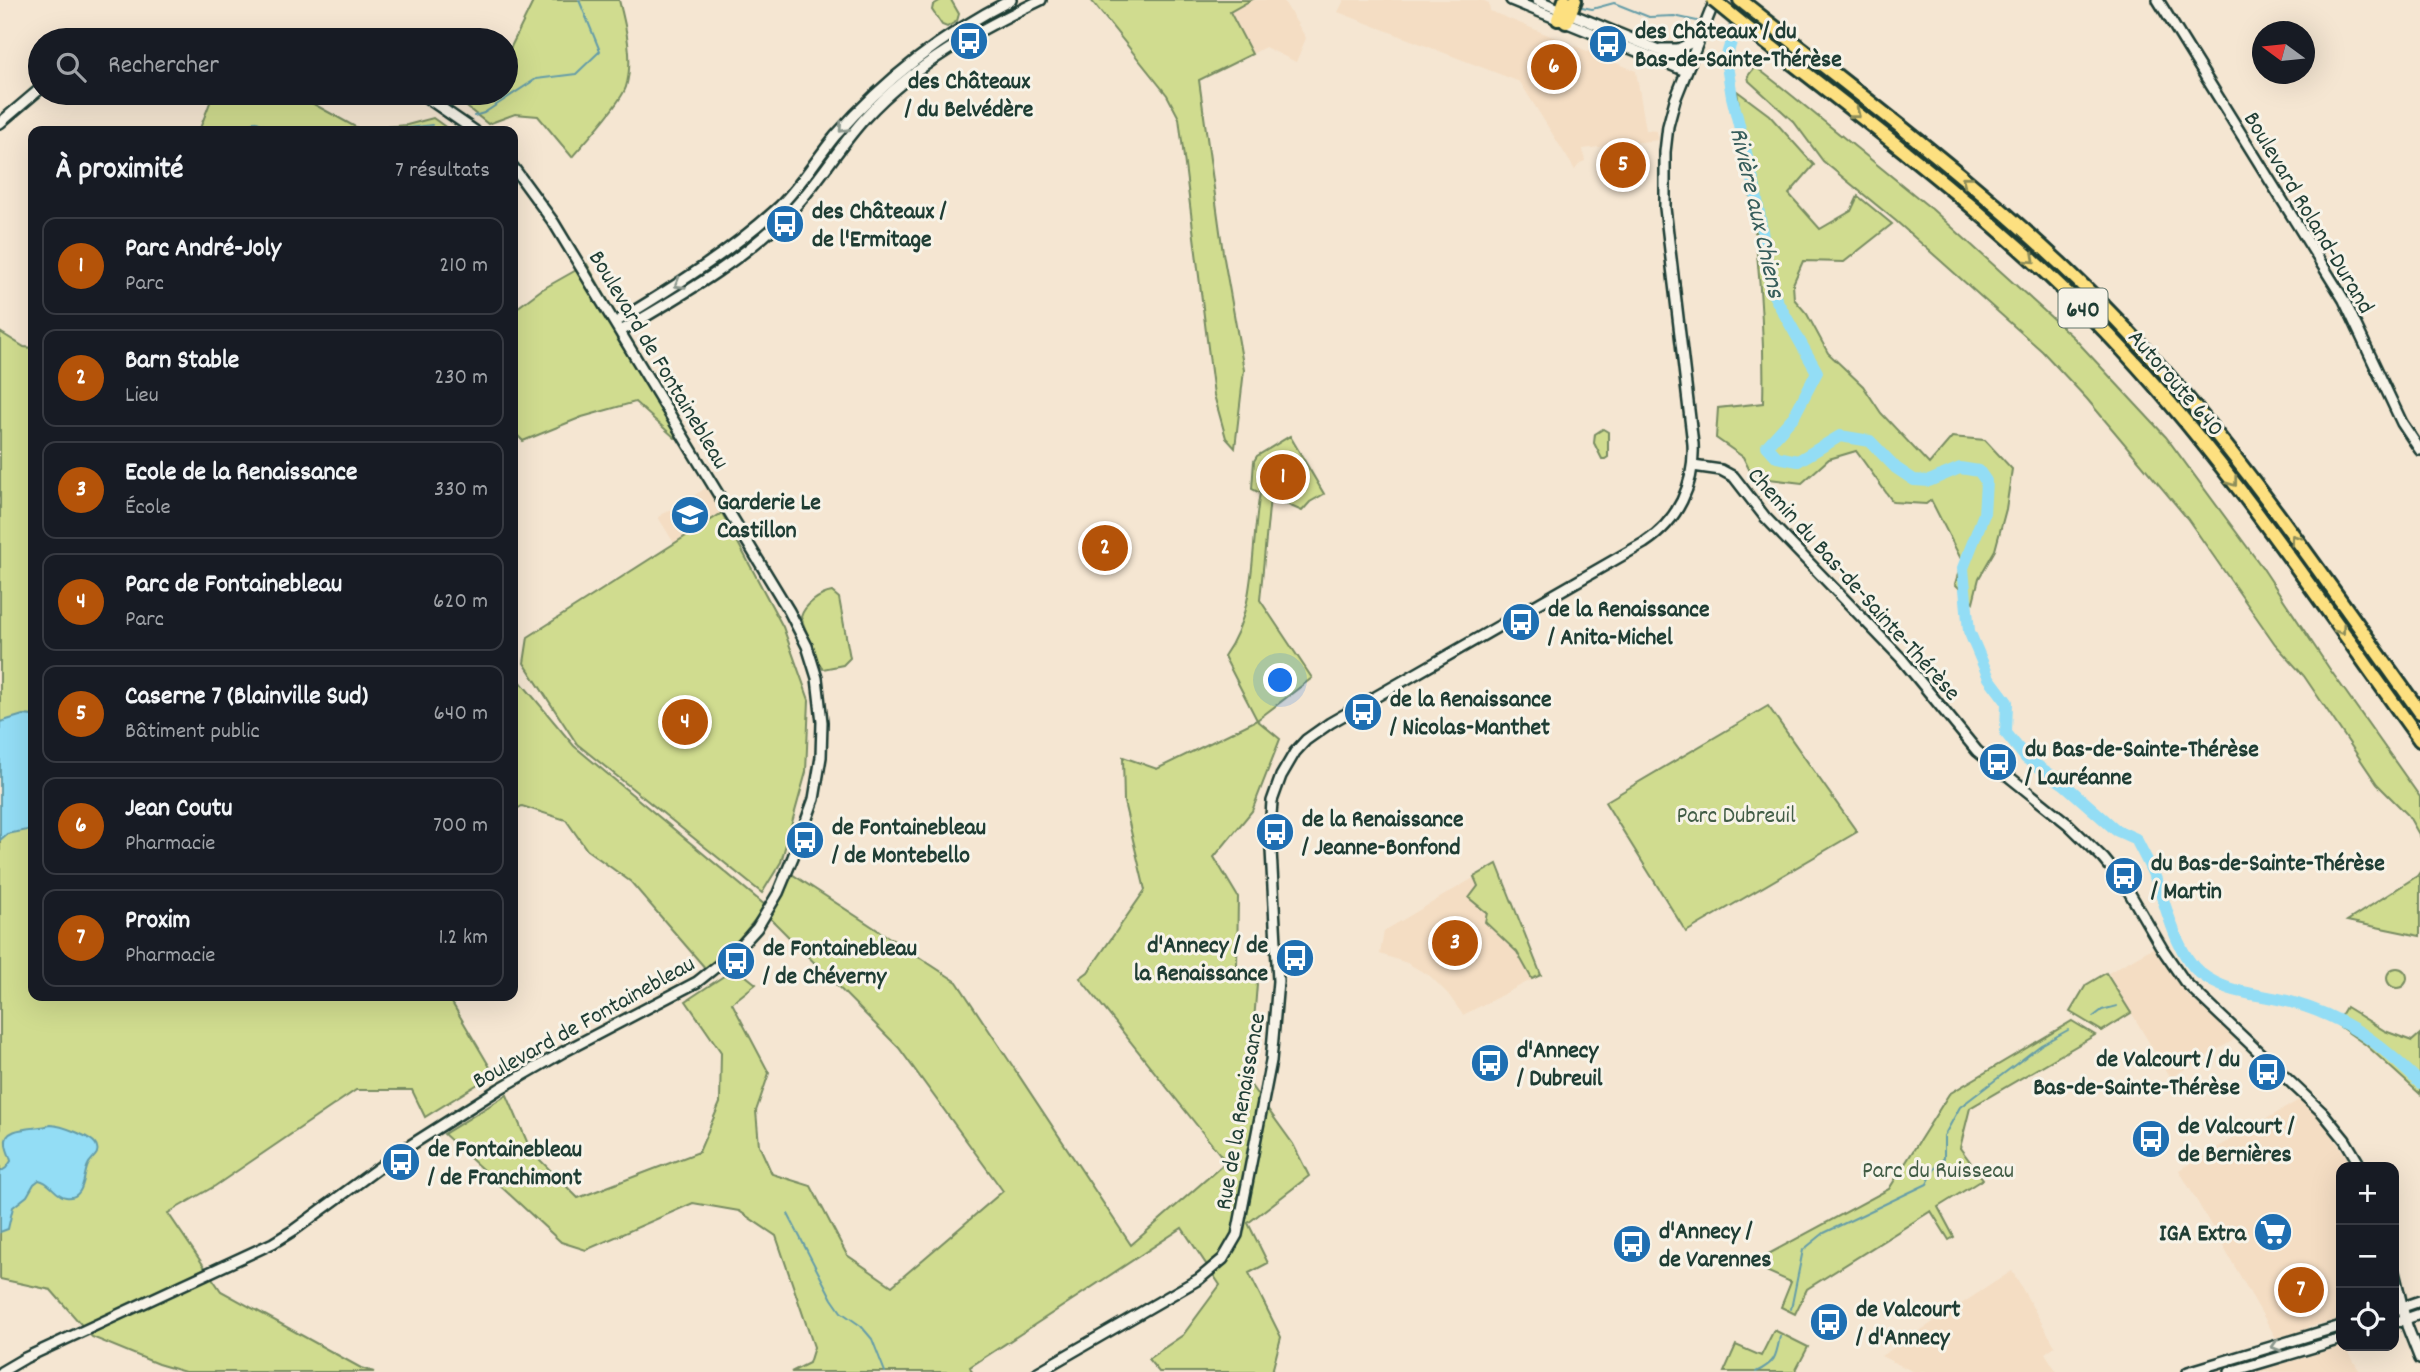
<!DOCTYPE html>
<html lang="fr">
<head>
<meta charset="utf-8">
<style>
	:root { --surface:#171b24; --page:#242831; --text:#f1f3f6; --muted:#9ea1a6; --line:#363941; --accent:#b45309 }
	body { margin:0; font-family:Dekko,sans-serif; background:var(--page); color:var(--text) }
	.controls { position:absolute; right:21px; bottom:21px; display:grid; overflow:hidden; border-radius:14px; box-shadow:0 7px 28px #0002 }
	.controls button { width:63px; height:63px; display:grid; place-items:center; padding:0; border:0; border-bottom:2px solid var(--line); background:var(--surface); color:var(--text); font:35px sans-serif }
	.compass { position:absolute; left:2252px; top:21px; width:63px; height:63px; border-radius:50%; background:var(--surface); box-shadow:0 7px 28px #0002; rotate:285deg }
	.you { position:absolute; left:1281px; top:681px; width:24px; height:24px; margin:-18px; border:5px solid #fff; border-radius:50%; background:#1a73e8; box-shadow:0 0 0 10px #1a73e833 }
	.badge { display:grid; place-items:center; width:46px; height:46px; border-radius:50%; background:var(--accent); color:#fff; font-size:23px; font-weight:700 }
	.pin { position:absolute; translate:-50% -50%; border:4px solid #fff; box-shadow:0 2px 7px #0006 }
	.list { margin:0; padding:0; list-style:none }
	h2 { display:flex; justify-content:space-between; align-items:center; height:91px; margin:0; padding:0 28px; font-size:30px }
	h2 small { font-size:23px; font-weight:400; color:var(--muted) }
	.list li { display:grid; grid-template-columns:46px 1fr auto; gap:21px; align-items:center; box-sizing:border-box; height:98px; margin:0 14px 14px; padding:0 14px; border:2px solid var(--line); border-radius:14px }
	.list b { display:block; font-size:26px; white-space:nowrap }
	.list p { margin:0; font-size:23px; white-space:nowrap; color:var(--muted) }
	.list em { font-size:23px; font-style:normal; color:var(--muted) }
	.icon { flex:none; width:38px; height:38px; fill:none; stroke:currentColor; stroke-width:2; stroke-linecap:round; stroke-linejoin:round }
	.map { position:relative; flex:none; width:2420px; height:1372px; overflow:hidden }
	.search { position:absolute; background:var(--surface); box-shadow:0 7px 28px #0002; left:28px; top:28px; width:490px; height:77px; display:flex; align-items:center; gap:18px; box-sizing:border-box; padding:0 24px; border-radius:38px; color:var(--muted); font-size:26px }
	.panel { position:absolute; background:var(--surface); box-shadow:0 7px 28px #0002; left:28px; top:126px; width:490px; height:875px; border-radius:14px }
	.map>svg:first-child { display:block }
	.built { fill:#f4ddc3 }
	.green { fill:#d0dc8f; stroke:#788c62; stroke-width:2 }
	.water { fill:#93ddf5; stroke:#659da8; stroke-width:2 }
	.lines { fill:none; stroke-linecap:round; stroke-linejoin:round }
	.stream { stroke:#659da8; stroke-width:2 }
	.river { stroke:#93ddf5; stroke-width:12 }
	.minor-casing { stroke:#1f3d34; stroke-width:14 }
	.highway-casing { stroke:#1f3d34; stroke-width:18 }
	.minor { stroke:#f7f3e8; stroke-width:9 }
	.highway { stroke:#fde080; stroke-width:12 }
	.highway-bridge-casing { stroke:#1f3d34; stroke-width:18; stroke-linecap:butt }
	.highway-bridge { stroke:#fde080; stroke-width:12 }
	.oneway { stroke:#8e8e5a }
	.oneway2 { stroke:#8b988e }
	.labels { text-anchor:middle; stroke-width:6; stroke-linejoin:round; paint-order:stroke }
	.shield { fill:#f7f3e8; stroke:#60746a; stroke-width:2 }
	.shield-label { font-size:23px; font-weight:bold; fill:#1f3d34 }
	.poi-label { font-size:24px; font-weight:bold; fill:#1f3d34; stroke:#f7f3e8; text-anchor:start }
	.street-label { font-size:24px; fill:#1f3d34; stroke:#f7f3e8 }
	.park-label { font-size:24px; fill:#425d46; stroke:#f7f3e8 }
	.water-label { font-size:26px; font-style:italic; fill:#365d5b; stroke:#f7f3e8 }
</style>
</head>
<body>
<div class="map">
<svg width="2420" height="1372" viewBox="0 0 2420 1372">
	<rect width="100%" height="100%" fill="#f5e6d2"/>
	<filter id="ink" filterUnits="userSpaceOnUse"><feTurbulence type="fractalNoise" baseFrequency=".0143" numOctaves="2"/><feDisplacementMap in="SourceGraphic" scale="14" xChannelSelector="R" yChannelSelector="G"/><feConvolveMatrix kernelMatrix="1 2 1 2 8 2 1 2 1" color-interpolation-filters="sRGB"/></filter>
	<g filter="url(#ink)">
		<g class="built">
			<path d="M1251,0H1283L1306,38L1296,62L1265,47L1252,54L1229,12Z"/>
			<path d="M1344,0H1482L1489,3L1490,11L1636,71L1646,130L1657,131L1658,140L1583,149L1585,161L1580,163L1575,170L1520,82L1338,12Z"/>
			<path d="M708,487L722,513L674,543L658,517Z"/>
			<path d="M1497,864L1541,975L1463,1015L1448,994L1430,976L1407,963L1380,954L1384,931Z"/>
			<path d="M2154,947L2186,994L2237,1038L2170,1078L2108,973Z"/>
			<path d="M2299,1100L2313,1111L2327,1128L2353,1167H2341V1319L2310,1326L2308,1329L2276,1338L2179,1170Z"/>
			<path d="M2012,1271L2055,1346L2045,1353L2057,1372H1914L1881,1356Z"/>
			<path d="M2342,1346H2345L2360,1372H2255Z"/>
		</g>
		<g class="green">
			<path d="M534,0H619C626,27 634,60 626,87C621,103 585,142 572,157L538,116L515,114L488,124L452,95L453,93H506V57Z"/>
			<path d="M941,0H951L959,14L957,21L947,27L942,25L932,10L933,5Z"/>
			<path d="M1091,0H1251L1230,12L1252,54L1199,80L1223,253L1244,370L1235,448L1226,438L1214,395L1179,118L1167,95Z"/>
			<path d="M1754,68H1757L1779,85L1933,210L2074,338L2166,437L2262,567L2331,671L2420,797V836L2408,815L2377,784L2304,676L2275,644L2187,518L2087,399L2042,351L1896,221L1823,161L1794,122L1749,81L1748,76Z"/>
			<path d="M1737,91L1769,115L1814,165L1789,194L1820,229L1851,211L1858,196L1892,224L1844,262L1803,261L1793,284L1794,299L1807,314L1828,353L1863,386L1881,413L1929,464L1952,437L1985,440L2012,469L2006,509L1995,550L1979,578L1973,602L1955,584L1962,561L1931,500L1926,504L1893,502L1856,451L1829,459L1802,483L1769,479L1750,471L1743,457L1716,438L1718,408L1763,403C1766,298 1751,194 1737,91Z"/>
			<path d="M299,96L359,129L407,125L433,118L451,131H199L211,100Z"/>
			<path d="M587,264L685,437L675,438L635,402L582,417L523,441L513,431V311L541,290Z"/>
			<path d="M0,332L24,347L33,348V996H448L494,1074L425,1117L412,1090H356L215,1186L168,1213L221,1291L361,1368L374,1372H185L158,1364L92,1337L51,1290L0,1279Z"/>
			<path d="M1603,429L1608,432V457L1605,459H1602L1594,443L1595,434Z"/>
			<path d="M1290,436L1324,494L1310,502L1302,511L1270,497L1260,600L1312,678L1257,720L1280,739L1252,811L1214,857L1238,897L1237,966L1257,984L1249,1083L1293,1144L1309,1176L1248,1223L1268,1263L1249,1273L1281,1337L1272,1372H1159L1148,1359L1183,1335L1220,1285L1182,1228L970,1367L972,1372H791L809,1363L814,1347L776,1236L739,1211L693,1203L586,1250L561,1242L444,1134L507,1095L531,1151L578,1198L699,1152L720,1103L721,1052L686,1001L736,968L756,984L732,1003L769,1073L756,1111L759,1145L772,1174L811,1186L847,1255L892,1286L1003,1191L899,1048L765,913L787,871L957,982L1131,1245L1226,1162L1080,978L1088,972L1145,890L1124,802L1123,757L1157,769L1257,720L1224,656C1258,609 1250,547 1260,493L1252,489L1254,461L1257,456Z"/>
			<path d="M722,513L783,627L809,700L806,772L781,862L762,893L577,744L524,663L528,637Z"/>
			<path d="M832,592L839,598L850,658L843,665L823,669C816,664 805,628 801,617C804,605 820,594 832,592Z"/>
			<path d="M513,635L514,674L574,746L766,906L732,948L706,969L631,882L587,850L566,820L522,806L513,811Z"/>
			<path d="M1768,706L1857,832L1686,932L1605,802Z"/>
			<path d="M1497,864L1541,975L1532,979L1517,952L1485,922L1487,913L1469,898L1478,886L1474,877Z"/>
			<path d="M2420,872V936L2347,921L2417,876Z"/>
			<circle cx="2397" cy="978" r="10"/>
			<path d="M2106,973L2131,1013L2102,1031L2070,1012L2086,985Z"/>
			<path d="M2346,1007L2385,1031L2412,1041L2420,1034V1094L2366,1045L2336,1024Z"/>
			<path d="M2072,1021L2095,1035L1970,1108L1960,1148L1983,1179L1938,1207L1954,1237L1949,1240L1931,1211L1807,1289L1795,1314L1781,1307L1791,1282L1750,1264L1889,1189L1949,1094Z"/>
			<path d="M1774,1330L1808,1347L1796,1370L1799,1372H1724L1736,1345L1761,1356Z"/>
		</g>
		<g class="water">
			<path d="M23,715L33,716V829L7,834L0,840V722Z"/>
			<path d="M50,1125C60,1125 95,1137 97,1147C100,1155 91,1158 88,1165C83,1175 85,1200 66,1197C55,1196 51,1182 39,1180L34,1184L27,1196L13,1207L8,1229L0,1232V1172L6,1168L11,1161C10,1156 6,1149 6,1144C3,1125 38,1130 50,1125Z"/>
		</g>
		<g class="lines">
			<g class="stream">
				<path d="M1582,7L1592,9L1614,3L1649,17L1674,16L1697,21"/>
				<path d="M1718,30L1732,35"/>
				<path d="M474,116L484,113L536,79L576,74L600,51L579,0"/>
				<path d="M247,131L254,121L279,131"/>
				<path d="M386,131L432,125"/>
				<path d="M2191,969L2195,967"/>
				<path d="M2093,1017L2102,1010L2117,1006"/>
				<path d="M788,1214L832,1299L841,1312L861,1326L872,1339L885,1372"/>
				<path d="M1791,1309L1803,1250L1824,1233L1927,1184L1934,1170L1944,1158V1136L1960,1107L2041,1045L2068,1030"/>
				<path d="M1756,1372C1776,1362 1776,1357 1780,1336"/>
			</g>
			<path class="river" d="M1743,0L1726,59L1732,97L1755,188L1772,292L1817,372L1794,416L1767,446L1777,457L1798,461L1840,436L1870,441L1896,468L1914,480L1929,481L1960,468L1979,471L1986,481L1984,514L1963,568L1969,631L1989,678L2007,702L2006,733L2026,758L2064,784L2116,830L2136,839C2143,853 2151,867 2157,882C2167,909 2177,954 2200,973C2228,995 2259,993 2291,1002C2347,1018 2379,1042 2420,1083"/>
			<g class="minor-casing">
				<g id="minor">
					<path d="M1511,0L1686,71"/>
					<path d="M1537,0L1690,63"/>
					<path d="M2158,0L2344,300L2402,423L2420,450"/>
					<path d="M1661,49H1678L1699,39"/>
					<path d="M420,93L475,131"/>
					<path d="M0,123L40,89"/>
					<path d="M616,322C674,287 730,252 780,206C801,185 817,158 836,135C886,78 944,34 1011,0"/>
					<path d="M621,331C680,296 741,262 790,212C818,184 838,147 866,117C916,63 976,31 1041,0"/>
					<path d="M1693,466L1721,470L1734,477L1765,517L1901,658L1977,751L2068,824L2104,859L2125,885L2163,950L2185,982L2323,1113L2345,1140L2361,1167"/>
					<path d="M2394,1272L2407,1326L2420,1359"/>
					<path d="M2394,1310L2420,1301"/>
					<path d="M2394,1323L2420,1314"/>
					<path d="M1,1372L25,1358L273,1243L294,1230L403,1150L499,1089L565,1051L697,982L736,951L757,928L778,893L793,857L814,799L821,757L822,722L817,678L807,646L789,611L554,223L513,167"/>
					<path d="M1038,1372L1199,1279L1223,1259L1237,1235L1271,1061L1278,981L1270,831L1272,801L1281,776L1295,752L1306,740L1330,723L1644,543C1678,521 1695,485 1693,444L1665,208V152L1668,126L1675,100L1715,0"/>
					<path d="M2188,1372L2341,1326"/>
					<path d="M2230,1372L2341,1339"/>
				</g>
			</g>
			<g class="highway-casing">
				<g id="highway">
					<path d="M1740,0C1870,103 2005,202 2119,322C2233,441 2324,579 2420,712"/>
					<path d="M1558,19L1565,0"/>
					<path d="M1566,22L1575,0"/>
					<path d="M1751,31C1873,126 1999,220 2107,333C2225,456 2320,602 2420,740"/>
				</g>
			</g>
			<use href="#minor" class="minor"/>
			<use href="#highway" class="highway"/>
			<g class="highway-bridge-casing">
				<path id="highway-bridge" d="M1713,0L1751,31"/>
			</g>
			<use href="#highway-bridge" class="highway-bridge"/>
		</g>
		<defs><path id="oneway-chevron" d="M-2-3.5L2.5 0L-2 3.5" fill="none" stroke-width="1.6" stroke-linecap="round" stroke-linejoin="round" transform="scale(1.75)"/></defs>
		<g class="oneway">
			<use href="#oneway-chevron" transform="translate(1856 114) rotate(39)"/>
			<use href="#oneway-chevron" transform="translate(1966 180) rotate(-141)"/>
			<use href="#oneway-chevron" transform="translate(2031 259) rotate(42)"/>
			<use href="#oneway-chevron" transform="translate(2233 482) rotate(53)"/>
			<use href="#oneway-chevron" transform="translate(2295 539) rotate(-126)"/>
			<use href="#oneway-chevron" transform="translate(2341 630) rotate(54)"/>
		</g>
		<g class="oneway2">
			<use href="#oneway-chevron" transform="translate(843 128) rotate(132)"/>
			<use href="#oneway-chevron" transform="translate(679 284) rotate(149)"/>
			<use href="#oneway-chevron" transform="translate(2276 1346) rotate(163)"/>
		</g>
	</g>
	<defs>
		<g id="bus-disc" transform="scale(2.0125)"><circle r="9.5" fill="#1f6fb2" stroke="#f7f3e8"/><path d="M-5-6H5V4H4V6H2V4H-2V6H-4V4H-5ZM-3.5-4V0h7V-4ZM-3.5 1.2v1.5H-2V1.2ZM2 1.2v1.5H3.5V1.2Z" fill="#fff"/></g>
		<g id="school-disc" transform="scale(2.0125)"><circle r="9.5" fill="#1f6fb2" stroke="#f7f3e8"/><path d="M0-5L7-2L0 1L-7-2ZM-4 1L0 2.5L4 1V4Q0 6-4 4Z" fill="#fff"/></g>
		<g id="supermarket-disc" transform="scale(2.0125)"><circle r="9.5" fill="#1f6fb2" stroke="#f7f3e8"/><path d="M-6-5.5h2.5l.6 2H6L4.5 2H-2.5L-4.4-4H-6ZM-1.5 3.2a1.3 1.3 0 1 0 .1 0ZM3 3.2a1.3 1.3 0 1 0 .1 0Z" fill="#fff"/></g>
	</defs>
	<g fill-rule="evenodd">
		<use href="#bus-disc" x="969" y="41"/>
		<use href="#bus-disc" x="1608" y="44"/>
		<use href="#bus-disc" x="785" y="224"/>
		<use href="#school-disc" x="690" y="515"/>
		<use href="#bus-disc" x="1521" y="622"/>
		<use href="#bus-disc" x="1363" y="712"/>
		<use href="#bus-disc" x="1998" y="762"/>
		<use href="#bus-disc" x="1275" y="832"/>
		<use href="#bus-disc" x="805" y="840"/>
		<use href="#bus-disc" x="2124" y="876"/>
		<use href="#bus-disc" x="1295" y="958"/>
		<use href="#bus-disc" x="736" y="961"/>
		<use href="#bus-disc" x="1490" y="1063"/>
		<use href="#bus-disc" x="2267" y="1072"/>
		<use href="#bus-disc" x="2151" y="1139"/>
		<use href="#bus-disc" x="401" y="1162"/>
		<use href="#supermarket-disc" x="2273" y="1232"/>
		<use href="#bus-disc" x="1632" y="1244"/>
		<use href="#bus-disc" x="1829" y="1322"/>
	</g>
	<g class="labels">
		<rect class="shield" x="2058.5" y="288.5" width="49" height="39" rx="5"/>
		<g class="shield-label">
			<text x="2083" y="316">640</text>
		</g>
		<g class="poi-label">
			<text x="1635" y="38">des Châteaux / du<tspan x="1635" dy="28">Bas-de-Sainte-Thérèse</tspan></text>
			<text x="969" y="88" text-anchor="middle">des Châteaux<tspan x="969" dy="28">/ du Belvédère</tspan></text>
			<text x="812" y="218">des Châteaux /<tspan x="812" dy="28">de l'Ermitage</tspan></text>
			<text x="717" y="509">Garderie Le<tspan x="717" dy="28">Castillon</tspan></text>
			<text x="1548" y="616">de la Renaissance<tspan x="1548" dy="28">/ Anita-Michel</tspan></text>
			<text x="1390" y="706">de la Renaissance<tspan x="1390" dy="28">/ Nicolas-Manthet</tspan></text>
			<text x="2025" y="756">du Bas-de-Sainte-Thérèse<tspan x="2025" dy="28">/ Lauréanne</tspan></text>
			<text x="1302" y="826">de la Renaissance<tspan x="1302" dy="28">/ Jeanne-Bonfond</tspan></text>
			<text x="832" y="834">de Fontainebleau<tspan x="832" dy="28">/ de Montebello</tspan></text>
			<text x="2151" y="870">du Bas-de-Sainte-Thérèse<tspan x="2151" dy="28">/ Martin</tspan></text>
			<text x="1268" y="952" text-anchor="end">d'Annecy / de<tspan x="1268" dy="28">la Renaissance</tspan></text>
			<text x="763" y="955">de Fontainebleau<tspan x="763" dy="28">/ de Chéverny</tspan></text>
			<text x="1517" y="1057">d'Annecy<tspan x="1517" dy="28">/ Dubreuil</tspan></text>
			<text x="2240" y="1066" text-anchor="end">de Valcourt / du<tspan x="2240" dy="28">Bas-de-Sainte-Thérèse</tspan></text>
			<text x="2178" y="1133">de Valcourt /<tspan x="2178" dy="28">de Bernières</tspan></text>
			<text x="428" y="1156">de Fontainebleau<tspan x="428" dy="28">/ de Franchimont</tspan></text>
			<text x="1659" y="1238">d'Annecy /<tspan x="1659" dy="28">de Varennes</tspan></text>
			<text x="2246" y="1240" text-anchor="end">IGA Extra</text>
			<text x="1856" y="1316">de Valcourt<tspan x="1856" dy="28">/ d'Annecy</tspan></text>
		</g>
		<g class="street-label">
			<text transform="translate(2310 212) rotate(59)" y="8">Boulevard Roland-Durand</text>
			<text transform="translate(660 359) rotate(59)" y="8">Boulevard de Fontainebleau</text>
			<text transform="translate(2177 382) rotate(49)" y="8">Autoroute 640</text>
			<text transform="translate(1855 583) rotate(48)" y="8">Chemin du Bas-de-Sainte-Thérèse</text>
			<text transform="translate(583 1021) rotate(-29)" y="8">Boulevard de Fontainebleau</text>
			<text transform="translate(1239 1111) rotate(-80)" y="8">Rue de la Renaissance</text>
		</g>
		<g class="park-label">
			<text x="1736" y="822">Parc Dubreuil</text>
			<text x="1938" y="1177">Parc du Ruisseau</text>
		</g>
		<g class="water-label">
			<text transform="translate(1759 212) rotate(77)" y="9">Rivière aux Chiens</text>
		</g>
	</g>
</svg>
<div class="controls">
<button>+</button>
<button>−</button>
<button><svg class="icon" aria-label="locate" viewBox="0 0 24 24"><circle cx="12" cy="12" r="6"/><path d="M12 2v4M12 18v4M2 12h4M18 12h4"/></svg></button>
</div>
<svg class="compass" viewBox="-18 -18 36 36"><path d="M0-13l5 13h-10z" fill="#e53935"/><path d="M0 13l5-13h-10z" fill="#9ea1a6"/></svg>
<div class="you"></div>
<div class="pin badge" style="left:1283px;top:477px">1</div>
<div class="pin badge" style="left:1105px;top:548px">2</div>
<div class="pin badge" style="left:1455px;top:943px">3</div>
<div class="pin badge" style="left:685px;top:722px">4</div>
<div class="pin badge" style="left:1623px;top:165px">5</div>
<div class="pin badge" style="left:1554px;top:67px">6</div>
<div class="pin badge" style="left:2301px;top:1290px">7</div>
<div class="search"><svg class="icon" aria-label="search" viewBox="0 0 24 24"><circle cx="10" cy="10" r="6"/><path d="M15 15l6 6"/></svg>Rechercher</div>
<section class="panel">
<h2>À proximité<small>7 résultats</small></h2>
<ul class="list">
<li><span class="badge">1</span><div><b>Parc André-Joly</b><p>Parc</p></div><em>210 m</em></li>
<li><span class="badge">2</span><div><b>Barn Stable</b><p>Lieu</p></div><em>230 m</em></li>
<li><span class="badge">3</span><div><b>Ecole de la Renaissance</b><p>École</p></div><em>330 m</em></li>
<li><span class="badge">4</span><div><b>Parc de Fontainebleau</b><p>Parc</p></div><em>620 m</em></li>
<li><span class="badge">5</span><div><b>Caserne 7 (Blainville Sud)</b><p>Bâtiment public</p></div><em>640 m</em></li>
<li><span class="badge">6</span><div><b>Jean Coutu</b><p>Pharmacie</p></div><em>700 m</em></li>
<li><span class="badge">7</span><div><b>Proxim</b><p>Pharmacie</p></div><em>1.2 km</em></li>
</ul>
</section>
</div>
</body>
</html>
